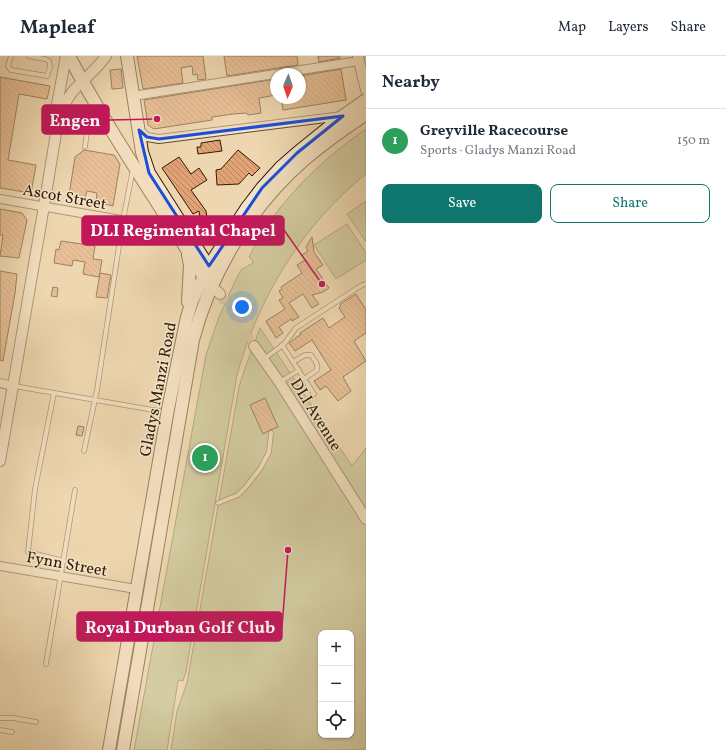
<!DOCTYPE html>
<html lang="en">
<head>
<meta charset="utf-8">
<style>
	:root { --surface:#fff; --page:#f2f2f3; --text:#1f2937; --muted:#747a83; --line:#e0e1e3; --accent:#0f766e }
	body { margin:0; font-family:Vollkorn,serif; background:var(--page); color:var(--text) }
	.controls { position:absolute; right:12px; bottom:12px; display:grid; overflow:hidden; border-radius:8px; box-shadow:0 1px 3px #0004 }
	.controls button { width:36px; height:36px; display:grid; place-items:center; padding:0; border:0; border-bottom:1px solid var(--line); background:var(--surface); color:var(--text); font:20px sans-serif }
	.compass { position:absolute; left:270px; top:12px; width:36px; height:36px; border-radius:50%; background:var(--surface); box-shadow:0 1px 3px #0004; rotate:182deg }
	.you { position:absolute; left:242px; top:251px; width:14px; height:14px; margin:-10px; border:3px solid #fff; border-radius:50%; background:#1a73e8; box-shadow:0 0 0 6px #1a73e833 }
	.badge { display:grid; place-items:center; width:26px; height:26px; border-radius:50%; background:var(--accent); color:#fff; font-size:13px; font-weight:700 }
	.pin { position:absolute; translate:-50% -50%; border:2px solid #fff; box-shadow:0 1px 4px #0006 }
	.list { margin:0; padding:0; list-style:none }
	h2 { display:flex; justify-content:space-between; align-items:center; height:52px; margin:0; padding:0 16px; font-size:17px }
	h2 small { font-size:13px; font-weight:400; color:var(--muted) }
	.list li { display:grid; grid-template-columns:26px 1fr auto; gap:12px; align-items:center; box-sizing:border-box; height:64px; padding:0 16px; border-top:1px solid var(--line) }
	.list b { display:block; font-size:15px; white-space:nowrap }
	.list p { margin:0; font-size:13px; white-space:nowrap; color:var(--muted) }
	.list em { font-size:13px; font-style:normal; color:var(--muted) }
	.actions { display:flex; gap:8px; padding:12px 16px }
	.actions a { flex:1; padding:9px 0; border:1px solid var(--accent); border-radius:8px; text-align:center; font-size:14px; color:var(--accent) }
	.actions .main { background:var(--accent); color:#fff }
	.icon { flex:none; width:22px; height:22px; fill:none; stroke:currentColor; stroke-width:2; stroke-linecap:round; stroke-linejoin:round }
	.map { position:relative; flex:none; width:366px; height:694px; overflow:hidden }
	header { display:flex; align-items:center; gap:24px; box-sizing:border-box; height:56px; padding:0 20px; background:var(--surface); border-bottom:1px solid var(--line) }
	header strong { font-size:19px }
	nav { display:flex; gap:22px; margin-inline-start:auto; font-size:14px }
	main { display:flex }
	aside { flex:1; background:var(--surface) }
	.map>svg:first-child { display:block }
	.green { fill:#b3bf90; stroke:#726e48; fill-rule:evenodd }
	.building { fill:url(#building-back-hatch); stroke:#311c00 }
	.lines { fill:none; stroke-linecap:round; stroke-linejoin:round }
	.tertiary-tunnel { stroke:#c8b28d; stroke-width:10; stroke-dasharray:10 5; stroke-linecap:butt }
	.service-casing { stroke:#604b2c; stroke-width:5.5 }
	.minor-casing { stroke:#604b2c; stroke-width:10 }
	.tertiary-casing { stroke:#604b2c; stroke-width:12 }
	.secondary-casing { stroke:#311c00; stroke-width:14 }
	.service { stroke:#f4e5cc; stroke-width:4 }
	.minor { stroke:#f4e5cc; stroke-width:8 }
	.tertiary { stroke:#f4e5cc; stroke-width:10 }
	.secondary { stroke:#f4e5cc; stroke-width:12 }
	.marked { fill:none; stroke:#1d4ed8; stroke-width:3; stroke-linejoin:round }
	.labels { text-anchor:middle; stroke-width:3; stroke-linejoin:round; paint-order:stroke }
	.street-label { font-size:16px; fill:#311c00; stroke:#f4e5cc }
	.leader { fill:none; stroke:#c2185b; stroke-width:1.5 }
	.callout-dot { fill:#c2185b; stroke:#f4e5cc; stroke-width:1.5 }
	.callout { fill:#c2185b; stroke:#c2185b; stroke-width:1.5 }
	.callout-label { font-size:17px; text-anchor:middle; font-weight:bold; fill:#fff }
</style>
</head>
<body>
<header>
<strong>Mapleaf</strong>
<nav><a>Map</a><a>Layers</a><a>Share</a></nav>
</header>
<main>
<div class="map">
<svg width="366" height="694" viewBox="0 0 366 694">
	<defs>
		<pattern id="building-back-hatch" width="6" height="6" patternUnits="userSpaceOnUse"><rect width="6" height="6" fill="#e1a275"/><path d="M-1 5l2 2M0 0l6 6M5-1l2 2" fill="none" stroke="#b7835e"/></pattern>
	</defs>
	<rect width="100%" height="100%" fill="#eed7b0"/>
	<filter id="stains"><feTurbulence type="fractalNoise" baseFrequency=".005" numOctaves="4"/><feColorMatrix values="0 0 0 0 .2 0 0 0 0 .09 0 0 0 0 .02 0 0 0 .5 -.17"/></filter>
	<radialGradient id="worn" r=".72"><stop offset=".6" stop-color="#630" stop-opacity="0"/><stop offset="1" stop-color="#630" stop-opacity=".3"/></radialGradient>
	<g class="green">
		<path d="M366,73V118C303,168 258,242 237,319L186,616L183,625L179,624L178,625L167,694H134L206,299L219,261L236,223L241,214L253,207L252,203L249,201C273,151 320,104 366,73Z"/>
		<path d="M366,145V186L347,158Z"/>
		<path d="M347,168L366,197V204L336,223L314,189Z"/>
		<path d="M260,272L352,410L366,392V694H171L177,655L187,627L239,331L244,315ZM321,577H351V679H321Z"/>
	</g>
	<g class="building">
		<path d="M137,0H203L206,23L198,24L197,18L193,19L192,10L181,12L183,27L143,33Z"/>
		<path d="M224,0H297L298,9L227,20Z"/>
		<path d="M318,0H339L340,2L319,6Z"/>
		<path d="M121,13L123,32L112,33L110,14Z"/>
		<path d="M341,13L346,44L283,54L281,42H300V20Z"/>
		<path d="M0,21L50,30L47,43L19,38L8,104L36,109L31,137L0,132Z"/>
		<path d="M276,23V39L259,42L261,57L248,59L247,57L233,58L212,61V64L154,73L148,69L144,44Z"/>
		<path d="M220,84L222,95L198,98L197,91H201V87Z"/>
		<path d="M84,94L114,99L120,108L113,150L96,146L97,137L87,135L85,142L69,139L75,101Z"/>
		<path d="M238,94L260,112L252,120L249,117L239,128L217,129L216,114L221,113Z"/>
		<path d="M179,101L191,118L199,112L207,124L191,134L206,155L207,162L200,163L199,155L193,158L162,112Z"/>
		<path d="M0,153L22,157L27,164L19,202L0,200L3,179H0Z"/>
		<path d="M312,181L314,196L323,209L316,213L329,232L323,236L312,239L319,248L312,252L303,238L289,247L299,261L292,265L291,263L279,271L283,277L276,282L266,265L285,253L279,244L283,242L279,235L282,233L281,231L302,217L297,209L305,204L302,199L308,195L306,191Z"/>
		<path d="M61,185L95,190L93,203L102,204L99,221L83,218L85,206L73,204L72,210L54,207L56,193L59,194Z"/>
		<path d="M0,215L17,218L15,237L3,305L0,304Z"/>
		<path d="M100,217L111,219L107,242L96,241Z"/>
		<path d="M53,231L58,232L57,241L51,240Z"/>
		<path d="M356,238L366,254V277L354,285L366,305L343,321L351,335L338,345L326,330L320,334L314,325L331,314L312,284L295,295L289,287L301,278L300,277L323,262L329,272L345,261L339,252L341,250L340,248Z"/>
		<path d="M265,342L278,371L270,374L263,378L250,349Z"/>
		<path d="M78,370L84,371L82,380L76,379Z"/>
	</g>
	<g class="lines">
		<path class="tertiary-tunnel" d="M220,238L254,290"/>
		<g class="service-casing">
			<g id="service">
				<path d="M11,0L8,10L11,14L47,20L50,11L49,5L45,3L29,0"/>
				<path d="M85,91L88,68L101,60"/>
				<path d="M282,289L314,338"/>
				<path d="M264,303L284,288L296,272L362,229L366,228"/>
				<path d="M293,306L305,299H311C314,304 319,308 317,314L304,323"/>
				<path d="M280,326L299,314"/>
				<path d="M14,330L159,355"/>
				<path d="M54,337L35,433L28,496L64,505"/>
				<path d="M84,395L97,334L123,164L133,113"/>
				<path d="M218,447L238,439L245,432L260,413L269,396L271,377"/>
				<path d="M46,608L75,434"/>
				<path d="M0,662H13L36,666"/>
				<path d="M0,674L12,676"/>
			</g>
		</g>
		<g class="minor-casing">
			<g id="minor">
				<path d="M133,40L359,5"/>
				<path d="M139,74L147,81L159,83L342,60"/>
				<path d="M0,143L156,170L172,169"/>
				<path d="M0,327L13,330"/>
				<path d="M0,510L130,532"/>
			</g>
		</g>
		<g class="tertiary-casing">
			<g id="tertiary">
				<path d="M358,0L366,34"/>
				<path d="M60,61C63,51 67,42 74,34C85,22 97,13 106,0"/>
				<path d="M210,232L217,235L220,238"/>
				<path d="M254,290L280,327L366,463"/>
				<path d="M0,405L44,150L57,71V49L66,0"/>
			</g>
		</g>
		<g class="secondary-casing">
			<g id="secondary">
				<path d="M69,0C110,78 161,150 207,226"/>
				<path d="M127,0L142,96L149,117L212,216"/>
				<path d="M188,246L190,209L188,199"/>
				<path d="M109,694L168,353L187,261L192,245L209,210L246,153L262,132L281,111L297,97L343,60L366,44"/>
				<path d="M123,694L193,284C211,215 251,150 305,103C324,87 345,72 366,58"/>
			</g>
		</g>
		<use href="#service" class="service"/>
		<use href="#minor" class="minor"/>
		<use href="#tertiary" class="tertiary"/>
		<use href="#secondary" class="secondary"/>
	</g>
	<path d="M0 0H366V694H0ZM343,60L297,97L262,132L209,210L149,117L139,74L147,81L159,83Z" fill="#eed7b0" fill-opacity=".55" fill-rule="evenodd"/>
	<path class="marked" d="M343,60L297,97L262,132L209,210L149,117L139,74L147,81L159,83Z"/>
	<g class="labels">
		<g class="street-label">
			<text transform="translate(65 140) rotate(10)" y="6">Ascot Street</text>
			<text transform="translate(157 333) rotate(-79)" y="6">Gladys Manzi Road</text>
			<text transform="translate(317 358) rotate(58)" y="6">DLI Avenue</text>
			<text transform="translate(67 507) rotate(10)" y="6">Fynn Street</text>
		</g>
	</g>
	<path class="leader" d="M157 63L109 64M322 228L284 174M288 494L282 571"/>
	<g class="callout-dot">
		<circle cx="157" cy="63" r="4"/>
		<circle cx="322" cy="228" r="4"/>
		<circle cx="288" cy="494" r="4"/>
	</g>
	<g class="callout">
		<rect x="42" y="49" width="67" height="29" rx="4"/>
		<rect x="82" y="160" width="202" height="29" rx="4"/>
		<rect x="77" y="556" width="205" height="29" rx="4"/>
	</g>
	<g class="callout-label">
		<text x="75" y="70">Engen</text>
		<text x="183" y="180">DLI Regimental Chapel</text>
		<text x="180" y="577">Royal Durban Golf Club</text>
	</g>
	<rect width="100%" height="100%" filter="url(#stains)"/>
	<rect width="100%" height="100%" fill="url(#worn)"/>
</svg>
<div class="controls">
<button>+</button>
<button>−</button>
<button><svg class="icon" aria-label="locate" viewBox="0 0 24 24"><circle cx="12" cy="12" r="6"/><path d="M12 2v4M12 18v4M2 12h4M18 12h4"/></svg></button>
</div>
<svg class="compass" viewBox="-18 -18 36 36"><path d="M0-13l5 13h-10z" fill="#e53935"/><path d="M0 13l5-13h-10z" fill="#747a83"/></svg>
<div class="you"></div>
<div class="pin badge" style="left:205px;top:402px;background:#2e9e5b">1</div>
</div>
<aside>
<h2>Nearby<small></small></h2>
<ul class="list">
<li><span class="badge" style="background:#2e9e5b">1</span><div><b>Greyville Racecourse</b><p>Sports · Gladys Manzi Road</p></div><em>150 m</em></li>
</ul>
<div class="actions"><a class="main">Save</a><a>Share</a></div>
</aside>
</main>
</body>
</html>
